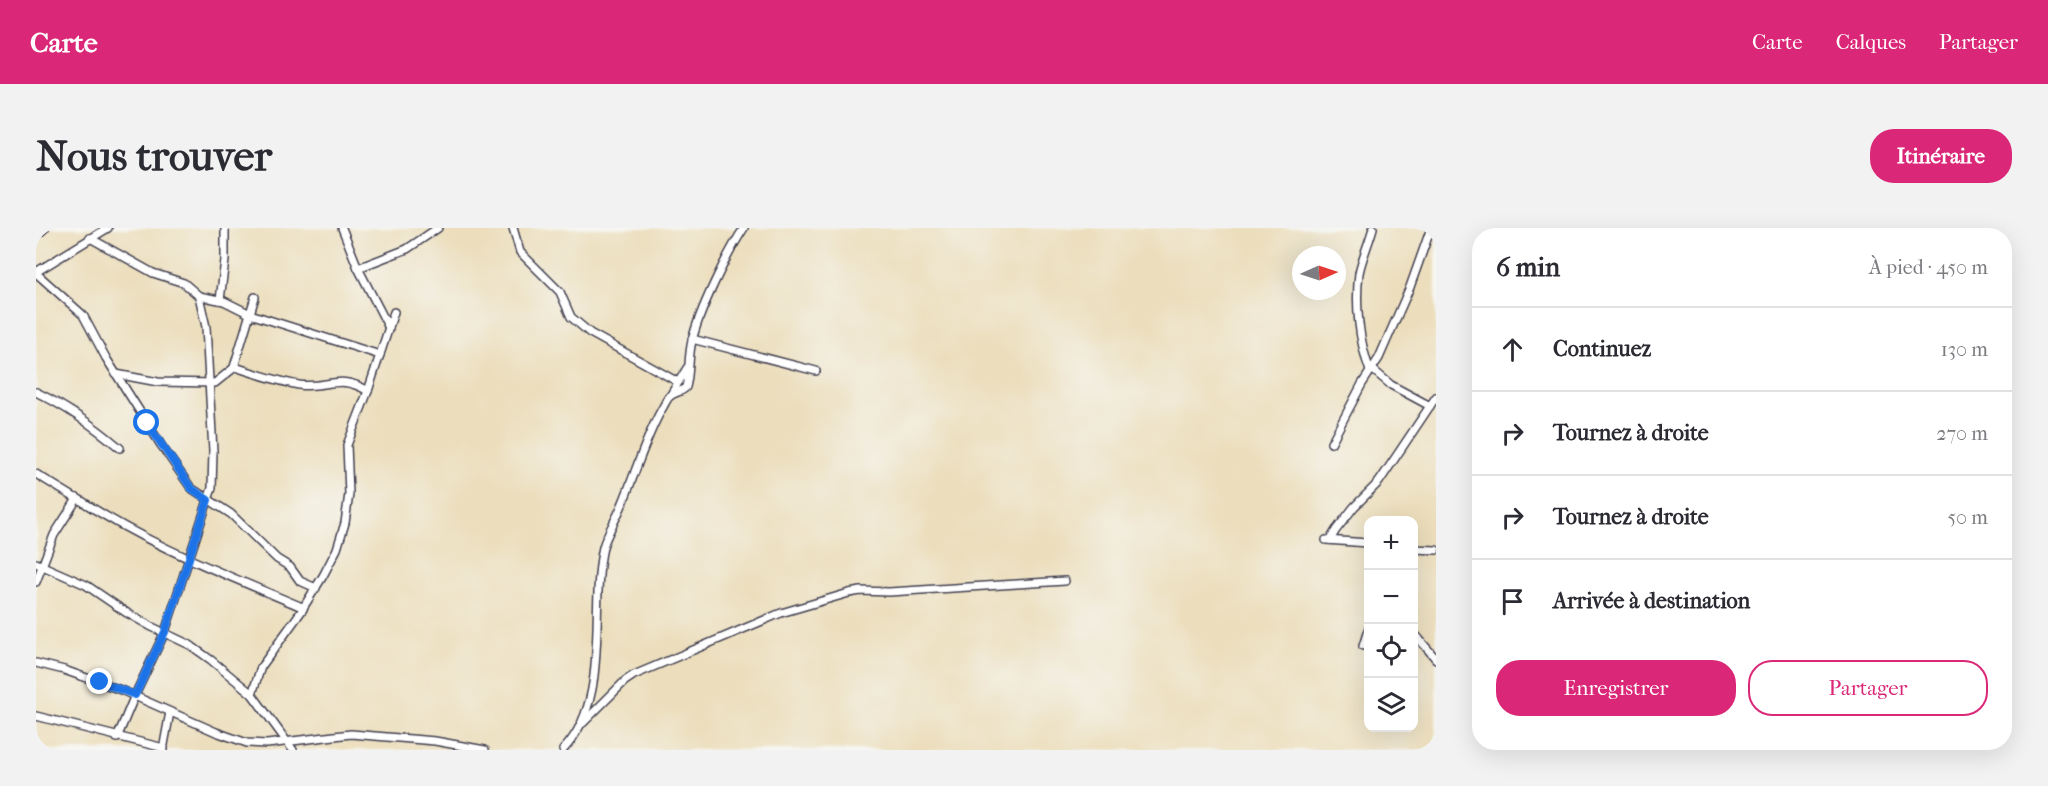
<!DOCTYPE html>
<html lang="fr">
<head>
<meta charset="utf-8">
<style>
	:root { --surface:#fff; --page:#f2f2f3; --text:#2b2b33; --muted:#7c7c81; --line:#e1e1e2; --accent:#db2777 }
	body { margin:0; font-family:"IM FELL French Canon",serif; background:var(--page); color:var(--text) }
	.controls { position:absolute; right:18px; bottom:18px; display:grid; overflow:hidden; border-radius:12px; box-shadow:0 6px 24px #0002 }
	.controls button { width:54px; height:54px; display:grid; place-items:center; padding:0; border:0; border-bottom:2px solid var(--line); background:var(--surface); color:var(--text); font:30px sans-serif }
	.compass { position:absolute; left:1256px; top:18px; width:54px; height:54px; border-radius:50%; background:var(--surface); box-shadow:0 6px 24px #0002; rotate:87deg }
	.stop { position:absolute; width:18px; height:18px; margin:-14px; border:4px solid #1a73e8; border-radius:50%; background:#fff }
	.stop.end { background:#1a73e8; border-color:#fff; box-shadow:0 2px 6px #0008 }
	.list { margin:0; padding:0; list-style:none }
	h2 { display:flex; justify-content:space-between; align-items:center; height:78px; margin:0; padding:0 24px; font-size:26px }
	h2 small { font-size:20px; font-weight:400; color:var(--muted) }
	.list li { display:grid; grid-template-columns:39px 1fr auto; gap:18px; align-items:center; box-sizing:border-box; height:84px; padding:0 24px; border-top:2px solid var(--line) }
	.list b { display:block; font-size:22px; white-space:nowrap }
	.list em { font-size:20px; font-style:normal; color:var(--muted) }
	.actions { display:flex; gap:12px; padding:18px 24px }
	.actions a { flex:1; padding:14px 0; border:2px solid var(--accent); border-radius:24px; text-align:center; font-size:21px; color:var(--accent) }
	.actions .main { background:var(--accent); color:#fff }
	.icon { flex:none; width:33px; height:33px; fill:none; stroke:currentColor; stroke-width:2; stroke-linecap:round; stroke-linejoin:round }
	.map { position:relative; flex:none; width:1400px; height:522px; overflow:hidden; border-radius:24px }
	header { display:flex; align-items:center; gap:36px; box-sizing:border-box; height:84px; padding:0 30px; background:var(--accent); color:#fff }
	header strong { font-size:28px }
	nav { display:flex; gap:33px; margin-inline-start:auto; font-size:21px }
	.intro { display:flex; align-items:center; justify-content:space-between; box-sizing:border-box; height:144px; padding:0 36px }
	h1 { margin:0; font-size:42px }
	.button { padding:15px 27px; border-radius:24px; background:var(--accent); color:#fff; font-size:21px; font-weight:700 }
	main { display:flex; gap:36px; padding:0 36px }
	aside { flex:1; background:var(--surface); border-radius:24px; box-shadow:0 6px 24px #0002 }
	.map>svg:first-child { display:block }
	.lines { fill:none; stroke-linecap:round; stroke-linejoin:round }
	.minor-casing { stroke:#403e4e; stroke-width:10 }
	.minor { stroke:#fff; stroke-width:7 }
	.route { stroke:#1a73e8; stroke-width:8 }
</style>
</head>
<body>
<header>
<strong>Carte</strong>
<nav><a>Carte</a><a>Calques</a><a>Partager</a></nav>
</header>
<div class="intro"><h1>Nous trouver</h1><a class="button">Itinéraire</a></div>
<main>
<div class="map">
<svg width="1400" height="522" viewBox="0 0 1400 522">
	<rect width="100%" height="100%" fill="#f6f6f2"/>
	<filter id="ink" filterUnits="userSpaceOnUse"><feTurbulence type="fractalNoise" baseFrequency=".0167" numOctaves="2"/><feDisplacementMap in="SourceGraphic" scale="12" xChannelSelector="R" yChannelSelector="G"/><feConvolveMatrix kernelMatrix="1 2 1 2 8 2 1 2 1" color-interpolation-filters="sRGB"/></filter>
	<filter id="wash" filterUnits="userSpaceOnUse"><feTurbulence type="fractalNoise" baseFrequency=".008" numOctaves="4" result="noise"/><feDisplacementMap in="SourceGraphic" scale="24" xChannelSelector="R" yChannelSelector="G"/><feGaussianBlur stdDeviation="1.35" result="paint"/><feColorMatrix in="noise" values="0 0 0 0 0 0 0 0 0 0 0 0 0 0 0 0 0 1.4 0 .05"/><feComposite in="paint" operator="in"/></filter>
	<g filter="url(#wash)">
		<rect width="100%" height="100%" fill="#ecdebc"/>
	</g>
	<g filter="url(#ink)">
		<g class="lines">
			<g class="minor-casing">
				<g id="minor">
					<path d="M306,0L322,40L353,100"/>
					<path d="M477,0L484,24L524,64L535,89L554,105L642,154"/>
					<path d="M0,8L9,0"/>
					<path d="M54,10L117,45L148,55L163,68L170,99L177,223L176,260L129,404L99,467L81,510"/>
					<path d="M322,40L371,21L402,0"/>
					<path d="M0,44L72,0"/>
					<path d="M0,45L47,87L70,130L125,217L155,260L195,286L241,331L254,339L264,353L280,360"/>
					<path d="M163,68L188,73L214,86L344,127"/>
					<path d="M184,72L189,32V0"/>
					<path d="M656,111L780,143"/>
					<path d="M198,139L219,69"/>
					<path d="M1336,141L1355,157L1394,178"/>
					<path d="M1334,143C1323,113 1319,77 1323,45C1326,30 1333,15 1337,0"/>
					<path d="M80,146L122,154L179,155L199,139C220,146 241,153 263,157C291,161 303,145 332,163"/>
					<path d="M0,164C31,179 58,198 84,220"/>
					<path d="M634,168L651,140"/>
					<path d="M1295,215L1326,156L1343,130L1374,59L1395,0"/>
					<path d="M0,246L41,271L18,307L0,354"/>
					<path d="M41,270C111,317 189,346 266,379L267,381L225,439L216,466"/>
					<path d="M1290,312L1332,315"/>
					<path d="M1294,312L1300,302L1318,279L1343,254L1400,169"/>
					<path d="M1378,321L1400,322"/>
					<path d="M0,335L50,357L91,385L114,398L154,417L175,432L216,466L257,522"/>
					<path d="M267,380L287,348L301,321L309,295L313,266L311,217L332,163L358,84"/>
					<path d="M1378,405L1400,431"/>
					<path d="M1327,418L1332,402"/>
					<path d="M0,435L28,442L85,462L180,504L211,515L231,516L315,506L399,513L449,522"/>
					<path d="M0,488L128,520"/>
					<path d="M547,495L589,453L598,447L745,385L813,365L825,363L853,364L1029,353"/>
					<path d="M127,522L134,484"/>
					<path d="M527,522C576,471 553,382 567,319C571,305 581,290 586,277C600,244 609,210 627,179C629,176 631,170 634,168C639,164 646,164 650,159C654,145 652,128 656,113C663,83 691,26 708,0"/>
				</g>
			</g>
			<use href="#minor" class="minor"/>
		</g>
	</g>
	<g class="lines" filter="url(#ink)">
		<path class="route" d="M64,454L99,467L129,404L172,272L155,260L111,195"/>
	</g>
</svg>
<div class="controls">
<button>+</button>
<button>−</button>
<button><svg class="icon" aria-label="locate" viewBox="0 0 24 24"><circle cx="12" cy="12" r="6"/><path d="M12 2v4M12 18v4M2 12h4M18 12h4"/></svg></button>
<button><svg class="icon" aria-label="layers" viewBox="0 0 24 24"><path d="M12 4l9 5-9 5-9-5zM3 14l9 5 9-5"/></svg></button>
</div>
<svg class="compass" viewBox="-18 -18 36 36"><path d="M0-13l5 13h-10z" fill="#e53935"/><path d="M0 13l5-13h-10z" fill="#7c7c81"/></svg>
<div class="stop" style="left:111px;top:195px"></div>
<div class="stop end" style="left:64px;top:454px"></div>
</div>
<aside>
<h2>6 min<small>À pied · 450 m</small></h2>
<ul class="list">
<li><svg class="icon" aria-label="ahead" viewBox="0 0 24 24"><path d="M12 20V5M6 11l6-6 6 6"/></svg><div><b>Continuez</b></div><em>130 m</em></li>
<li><svg class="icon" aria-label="right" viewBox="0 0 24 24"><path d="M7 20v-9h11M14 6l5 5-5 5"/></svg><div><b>Tournez à droite</b></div><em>270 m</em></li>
<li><svg class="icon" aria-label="right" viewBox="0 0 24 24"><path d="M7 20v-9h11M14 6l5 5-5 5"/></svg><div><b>Tournez à droite</b></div><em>50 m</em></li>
<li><svg class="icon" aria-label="arrive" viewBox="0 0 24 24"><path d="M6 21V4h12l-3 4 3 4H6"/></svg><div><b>Arrivée à destination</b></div></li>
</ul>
<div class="actions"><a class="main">Enregistrer</a><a>Partager</a></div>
</aside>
</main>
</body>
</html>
